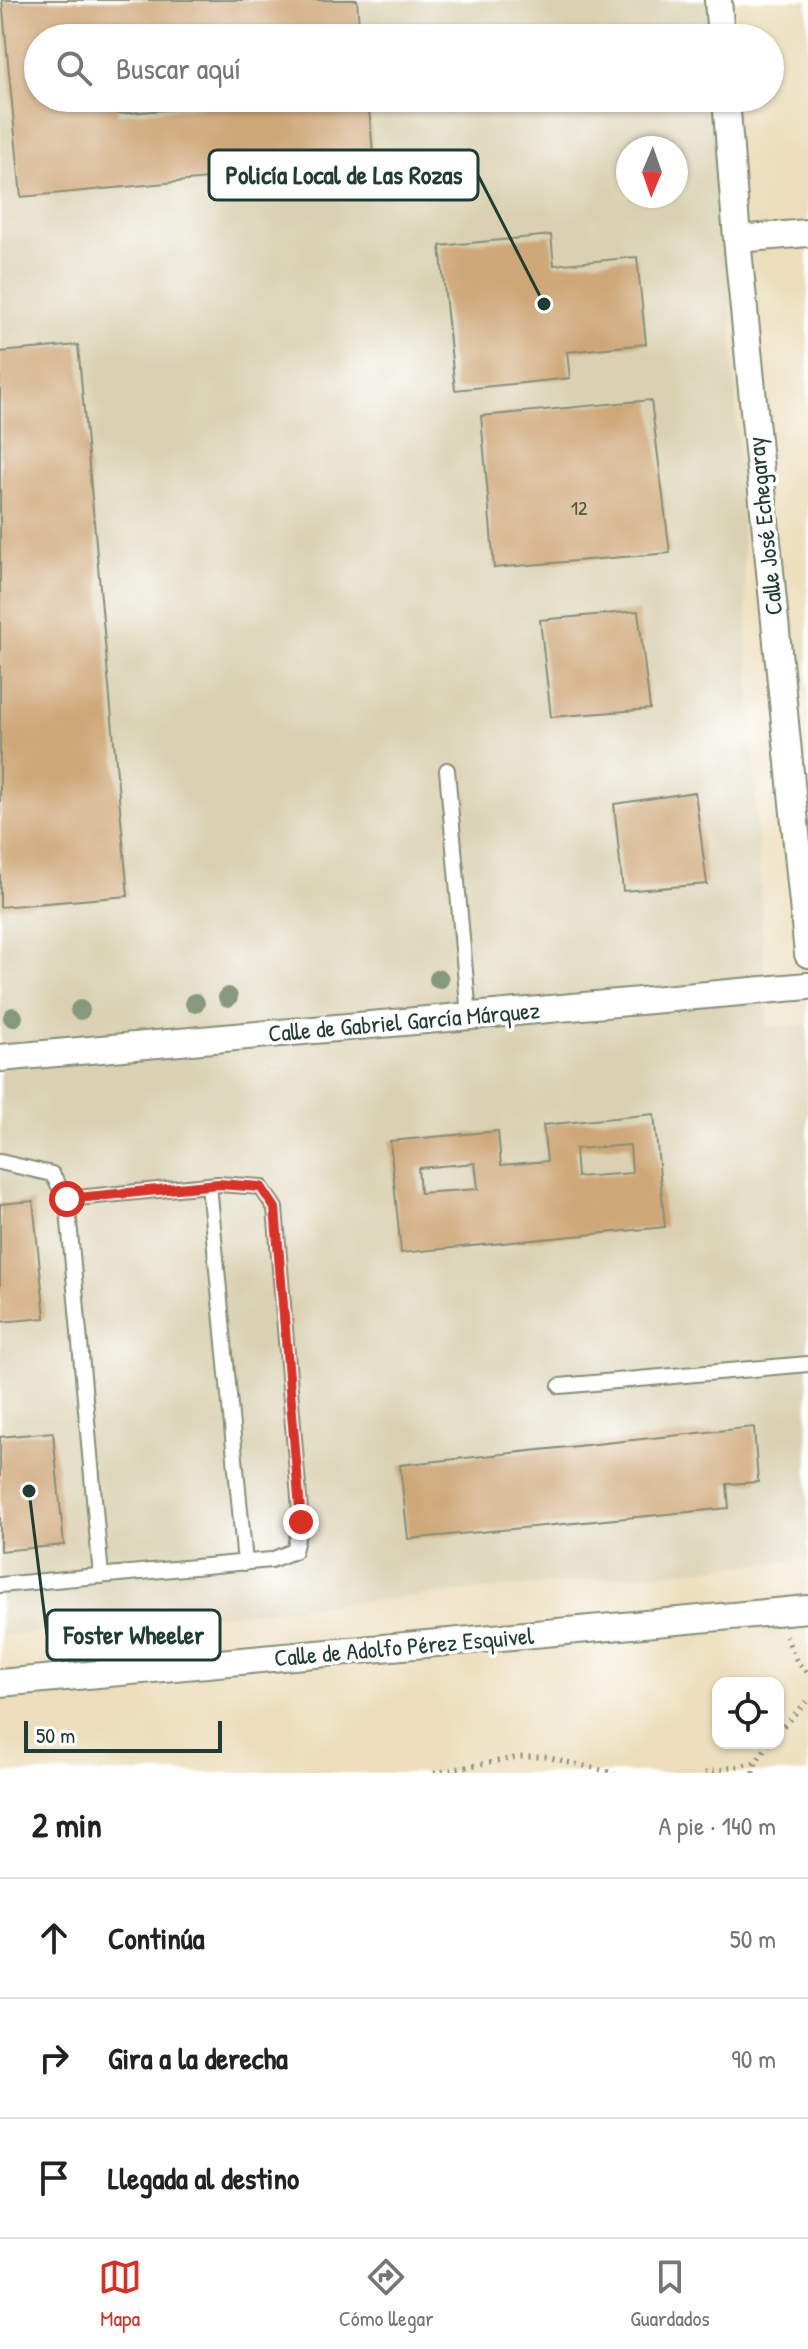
<!DOCTYPE html>
<html lang="es">
<head>
<meta charset="utf-8">
<style>
	:root { --surface:#fff; --page:#f6f6f6; --text:#222; --muted:#767676; --line:#e0e0e0; --accent:#d93025 }
	body { margin:0; font-family:"Patrick Hand",sans-serif; background:var(--page); color:var(--text) }
	.controls { position:absolute; right:24px; bottom:24px; display:grid; overflow:hidden; border-radius:16px; box-shadow:0 2px 6px #0004 }
	.controls button { width:72px; height:72px; display:grid; place-items:center; padding:0; border:0; border-bottom:2px solid var(--line); background:var(--surface); color:var(--text); font:40px sans-serif }
	.compass { position:absolute; left:616px; top:136px; width:72px; height:72px; border-radius:50%; background:var(--surface); box-shadow:0 2px 6px #0004; rotate:182deg }
	.scale { position:absolute; left:24px; bottom:20px; width:198px; box-sizing:border-box; padding-left:8px; border:4px solid #1f3d34; border-top:0; font-size:22px; line-height:28px; white-space:nowrap; color:#1f3d34; -webkit-text-stroke:6px #fff; paint-order:stroke }
	.stop { position:absolute; width:24px; height:24px; margin:-18px; border:6px solid #d93025; border-radius:50%; background:#fff }
	.stop.end { background:#d93025; border-color:#fff; box-shadow:0 2px 8px #0008 }
	.list { margin:0; padding:0; list-style:none }
	h2 { display:flex; justify-content:space-between; align-items:center; height:104px; margin:0; padding:0 32px; font-size:34px }
	h2 small { font-size:26px; font-weight:400; color:var(--muted) }
	.list li { display:grid; grid-template-columns:52px 1fr auto; gap:24px; align-items:center; box-sizing:border-box; height:120px; padding:0 32px; border-top:2px solid var(--line) }
	.list b { display:block; font-size:30px; white-space:nowrap }
	.list em { font-size:26px; font-style:normal; color:var(--muted) }
	.icon { flex:none; width:44px; height:44px; fill:none; stroke:currentColor; stroke-width:2; stroke-linecap:round; stroke-linejoin:round }
	.map { position:relative; flex:none; width:808px; height:1773px; overflow:hidden }
	.search { position:absolute; background:var(--surface); box-shadow:0 2px 6px #0004; left:24px; right:24px; top:24px; height:88px; display:flex; align-items:center; gap:20px; box-sizing:border-box; padding:0 28px; border-radius:44px; color:var(--muted); font-size:30px }
	.sheet { height:464px; background:var(--surface) }
	nav { display:flex; justify-content:space-around; align-items:center; box-sizing:border-box; height:112px; border-top:2px solid var(--line); background:var(--surface); font-size:22px; color:var(--muted) }
	nav a { display:grid; justify-items:center; gap:4px }
	nav .on { color:var(--accent) }
	.map>svg:first-child { display:block }
	.built { fill:#dad1b2; fill-rule:evenodd }
	.building { fill:#cfa879; fill-rule:evenodd }
	.lines { fill:none; stroke-linecap:round; stroke-linejoin:round }
	.lane-casing { stroke:#868e78; stroke-width:18 }
	.street-casing { stroke:#868e78; stroke-width:30 }
	.path { stroke:#868e78; stroke-width:5; stroke-dasharray:2 6; stroke-linecap:butt }
	.lane { stroke:#fff; stroke-width:14 }
	.street { stroke:#fff; stroke-width:26 }
	.tree { fill:#87997d }
	.route { stroke:#d93025; stroke-width:10 }
	.labels { text-anchor:middle; stroke-width:7; stroke-linejoin:round; paint-order:stroke }
	.number-label { font-size:20px; fill:#4b5845 }
	.street-label { font-size:24px; fill:#1f3d34; stroke:#fff }
	.leader { fill:none; stroke:#1f3d34; stroke-width:3 }
	.callout-dot { fill:#1f3d34; stroke:#fff; stroke-width:3 }
	.callout { fill:#fff; stroke:#1f3d34; stroke-width:3 }
	.callout-label { font-size:26px; text-anchor:middle; font-weight:bold; fill:#1f3d34 }
</style>
</head>
<body>
<div class="map">
<svg width="808" height="1773" viewBox="0 0 808 1773">
	<rect width="100%" height="100%" fill="#fff"/>
	<filter id="ink" filterUnits="userSpaceOnUse"><feTurbulence type="fractalNoise" baseFrequency=".0125" numOctaves="2"/><feDisplacementMap in="SourceGraphic" scale="16" xChannelSelector="R" yChannelSelector="G"/><feConvolveMatrix kernelMatrix="1 2 1 2 8 2 1 2 1" color-interpolation-filters="sRGB"/></filter>
	<filter id="wash" filterUnits="userSpaceOnUse"><feTurbulence type="fractalNoise" baseFrequency=".006" numOctaves="4" result="noise"/><feDisplacementMap in="SourceGraphic" scale="32" xChannelSelector="R" yChannelSelector="G"/><feGaussianBlur stdDeviation="1.8" result="paint"/><feColorMatrix in="noise" values="0 0 0 0 0 0 0 0 0 0 0 0 0 0 0 0 0 1.4 0 .05"/><feComposite in="paint" operator="in"/></filter>
	<g filter="url(#wash)">
		<rect width="100%" height="100%" fill="#ecdebb"/>
		<path class="built" d="M0,0H716L718,38H38V98H721L767,1027L808,1025V1559L0,1636ZM628,148H676V196H628Z"/>
		<g id="blocks">
			<g class="building">
				<path d="M2,0H357L359,25L330,28L331,38H262V35L235,38H38V98H116L118,114L269,101L268,98H368L374,163L21,197Z"/>
				<path d="M551,235L554,265L637,257L646,344L567,352L570,378L455,390L440,246Z"/>
				<path d="M78,345L128,896L0,907V352Z"/>
				<path d="M651,400L670,553L494,568L481,416Z"/>
				<path d="M638,611L650,709L551,717L540,620Z"/>
				<path d="M695,792L707,884L623,891L614,804Z"/>
				<path d="M654,1114L665,1227L401,1253L390,1141L498,1131L501,1165L547,1161L543,1125ZM630,1145L632,1173L577,1177L575,1149ZM475,1163L478,1189L420,1193L418,1168Z"/>
				<path d="M33,1201L45,1318L0,1322V1204Z"/>
				<path d="M754,1427L758,1482L727,1484L729,1508L408,1539L400,1465Z"/>
				<path d="M53,1432L64,1545L0,1551V1437Z"/>
			</g>
		</g>
	</g>
	<g filter="url(#ink)">
		<use href="#blocks" fill-opacity="0" stroke="#868e78" stroke-width="2"/>
		<g class="lines">
			<g class="lane-casing">
				<g id="lane">
					<path d="M447,770L469,1016"/>
					<path d="M0,1162L52,1174L67,1199L218,1184L261,1187L275,1208L301,1522L294,1551L271,1560L0,1585"/>
					<path d="M209,1185L245,1563"/>
					<path d="M67,1199L101,1576"/>
					<path d="M560,1386L808,1364"/>
				</g>
			</g>
			<g class="street-casing">
				<g id="street">
					<path d="M718,0L721,38"/>
					<path d="M726,98L737,239L808,954"/>
					<path d="M737,239L808,233"/>
					<path d="M0,1058L808,986"/>
					<path d="M0,1683L808,1609"/>
				</g>
			</g>
			<g class="path">
				<path d="M786,1636L797,1662L808,1673"/>
				<path d="M778,1732L808,1700"/>
				<path d="M434,1773L519,1757H546L615,1773"/>
				<path d="M705,1773L756,1762"/>
				<path d="M753,1773L756,1762L769,1743"/>
			</g>
			<use href="#lane" class="lane"/>
			<use href="#street" class="street"/>
		</g>
		<g class="tree">
			<circle cx="439" cy="979" r="10"/>
			<circle cx="228" cy="997" r="10"/>
			<circle cx="195" cy="1003" r="10"/>
			<circle cx="80" cy="1010" r="10"/>
			<circle cx="13" cy="1017" r="10"/>
		</g>
	</g>
	<g class="lines" filter="url(#ink)">
		<path class="route" d="M67,1199L218,1184L261,1187L275,1208L301,1522"/>
	</g>
	<g class="labels">
		<g class="number-label">
			<text x="579" y="515">12</text>
		</g>
		<g class="street-label">
			<text transform="translate(765 526) rotate(-96)" y="8">Calle José Echegaray</text>
			<text transform="translate(404 1022) rotate(-5)" y="8">Calle de Gabriel García Márquez</text>
			<text transform="translate(404 1647) rotate(-5)" y="8">Calle de Adolfo Pérez Esquivel</text>
		</g>
	</g>
	<path class="leader" d="M544 304L478 175M29 1491L47 1635"/>
	<g class="callout-dot">
		<circle cx="544" cy="304" r="8"/>
		<circle cx="29" cy="1491" r="8"/>
	</g>
	<g class="callout">
		<rect x="209" y="150" width="269" height="50" rx="8"/>
		<rect x="47" y="1610" width="173" height="50" rx="8"/>
	</g>
	<g class="callout-label">
		<text x="344" y="184">Policía Local de Las Rozas</text>
		<text x="134" y="1644">Foster Wheeler</text>
	</g>
</svg>
<div class="controls">
<button><svg class="icon" aria-label="locate" viewBox="0 0 24 24"><circle cx="12" cy="12" r="6"/><path d="M12 2v4M12 18v4M2 12h4M18 12h4"/></svg></button>
</div>
<svg class="compass" viewBox="-18 -18 36 36"><path d="M0-13l5 13h-10z" fill="#e53935"/><path d="M0 13l5-13h-10z" fill="#767676"/></svg>
<div class="scale">50 m</div>
<div class="stop" style="left:67px;top:1199px"></div>
<div class="stop end" style="left:301px;top:1522px"></div>
<div class="search"><svg class="icon" aria-label="search" viewBox="0 0 24 24"><circle cx="10" cy="10" r="6"/><path d="M15 15l6 6"/></svg>Buscar aquí</div>
</div>
<section class="sheet">
<h2>2 min<small>A pie · 140 m</small></h2>
<ul class="list">
<li><svg class="icon" aria-label="ahead" viewBox="0 0 24 24"><path d="M12 20V5M6 11l6-6 6 6"/></svg><div><b>Continúa</b></div><em>50 m</em></li>
<li><svg class="icon" aria-label="right" viewBox="0 0 24 24"><path d="M7 20v-9h11M14 6l5 5-5 5"/></svg><div><b>Gira a la derecha</b></div><em>90 m</em></li>
<li><svg class="icon" aria-label="arrive" viewBox="0 0 24 24"><path d="M6 21V4h12l-3 4 3 4H6"/></svg><div><b>Llegada al destino</b></div></li>
</ul>
</section>
<nav>
<a class="on"><svg class="icon" aria-label="map" viewBox="0 0 24 24"><path d="M3 6l6-2 6 2 6-2v14l-6 2-6-2-6 2zM9 4v14M15 6v14"/></svg>Mapa</a>
<a><svg class="icon" aria-label="directions" viewBox="0 0 24 24"><path d="M12 3l9 9-9 9-9-9zM9 14v-3h6M13 9l2 2-2 2"/></svg>Cómo llegar</a>
<a><svg class="icon" aria-label="saved" viewBox="0 0 24 24"><path d="M7 4h10v16l-5-4-5 4z"/></svg>Guardados</a>
</nav>
</body>
</html>
